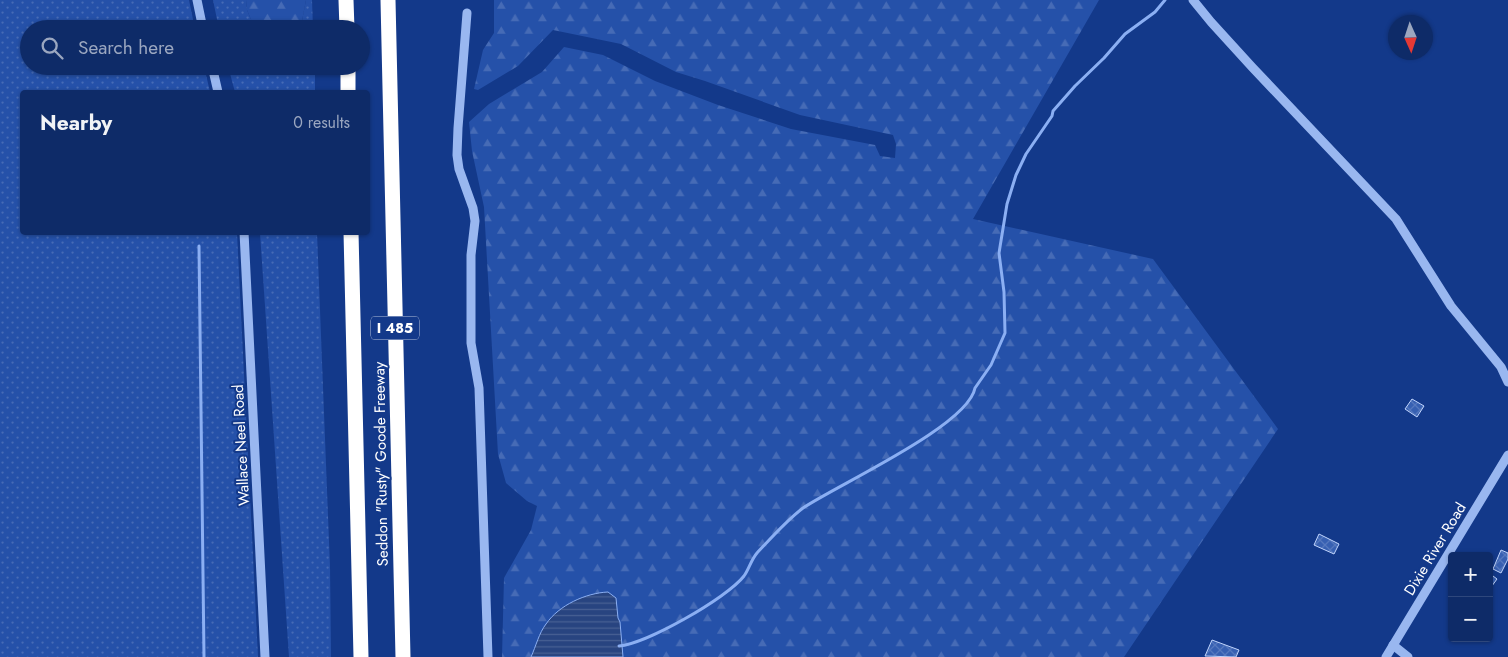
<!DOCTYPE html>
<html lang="en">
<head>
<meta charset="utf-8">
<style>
	:root { --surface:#0e2b68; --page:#1c3771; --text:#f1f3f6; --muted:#9ba7c0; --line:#2e477c }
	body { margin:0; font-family:Jost,sans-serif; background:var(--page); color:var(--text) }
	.controls { position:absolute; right:15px; bottom:15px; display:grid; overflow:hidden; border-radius:5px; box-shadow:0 1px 4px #0004 }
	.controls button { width:45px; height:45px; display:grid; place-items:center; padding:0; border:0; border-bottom:1px solid var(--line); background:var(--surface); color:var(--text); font:25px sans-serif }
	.compass { position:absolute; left:1388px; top:15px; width:45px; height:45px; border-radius:50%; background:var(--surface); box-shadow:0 1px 4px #0004; rotate:177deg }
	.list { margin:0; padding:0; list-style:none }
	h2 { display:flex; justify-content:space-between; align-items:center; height:65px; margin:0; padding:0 20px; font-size:21px }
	h2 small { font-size:16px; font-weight:400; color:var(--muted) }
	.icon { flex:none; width:28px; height:28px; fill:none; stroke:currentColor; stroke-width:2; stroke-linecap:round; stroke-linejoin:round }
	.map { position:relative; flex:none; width:1508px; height:657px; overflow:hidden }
	.search { position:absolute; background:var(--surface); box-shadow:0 1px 4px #0004; left:20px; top:20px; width:350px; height:55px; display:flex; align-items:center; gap:12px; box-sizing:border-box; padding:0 18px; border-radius:28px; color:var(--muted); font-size:19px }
	.panel { position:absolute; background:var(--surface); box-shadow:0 1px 4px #0004; left:20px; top:90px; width:350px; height:145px; border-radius:5px }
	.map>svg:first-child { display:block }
	.grass { fill:url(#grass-dots) }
	.forest { fill:url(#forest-firs) }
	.water { fill:url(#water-rules); stroke:#8baff3 }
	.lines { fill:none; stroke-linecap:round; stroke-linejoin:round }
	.stream { stroke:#8baff3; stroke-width:3 }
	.building { fill:url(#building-cross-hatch); stroke:#c0d4fc }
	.minor { stroke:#99b7f0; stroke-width:9 }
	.highway { stroke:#fff; stroke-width:15 }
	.labels { text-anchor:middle; stroke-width:4; stroke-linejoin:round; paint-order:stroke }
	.shield { fill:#13398a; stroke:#b8c4dc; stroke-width:1 }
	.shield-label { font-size:14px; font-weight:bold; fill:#fff }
	.street-label { font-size:15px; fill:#fff; stroke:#13398a }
</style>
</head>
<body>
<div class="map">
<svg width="1508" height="657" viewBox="0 0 1508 657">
	<defs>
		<pattern id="grass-dots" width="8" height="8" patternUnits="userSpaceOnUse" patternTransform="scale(1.25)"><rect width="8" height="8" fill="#2551a9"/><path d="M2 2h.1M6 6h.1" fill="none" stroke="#466bb6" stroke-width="1.8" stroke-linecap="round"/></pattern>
		<pattern id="forest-firs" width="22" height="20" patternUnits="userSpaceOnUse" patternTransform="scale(1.25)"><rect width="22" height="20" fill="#2551a9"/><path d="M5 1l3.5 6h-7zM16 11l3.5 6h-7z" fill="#466bb6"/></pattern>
		<pattern id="water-rules" width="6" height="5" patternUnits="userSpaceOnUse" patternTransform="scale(1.25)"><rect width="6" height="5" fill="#284480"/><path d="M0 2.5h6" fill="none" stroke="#486093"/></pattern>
		<pattern id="building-cross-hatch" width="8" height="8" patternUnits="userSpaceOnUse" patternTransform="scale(1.25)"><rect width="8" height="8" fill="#3760b2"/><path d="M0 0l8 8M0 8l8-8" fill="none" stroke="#5578be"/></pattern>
	</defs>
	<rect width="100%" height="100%" fill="#13398a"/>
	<g class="grass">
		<path d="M0,0H189L195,29H29V66H204L210,92H22V232L237,233L258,657H0Z"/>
		<path d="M213,0H246L247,10L255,29H219Z"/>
		<path d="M306,0H312L313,29H296L301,26Z"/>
		<path d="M228,66H315V92H235Z"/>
		<path d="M260,233H317L330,567L331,657H289Z"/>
	</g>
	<g class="forest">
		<path d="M246,0H306L301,26L296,29H255L247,10Z"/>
		<path d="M494,0H1099L973,219L1153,259L1278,429L1124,657H502L504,578L531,530L537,506L527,501L506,483L498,454L484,207L472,151L469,122L489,104L542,72L564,47L603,55L655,81L718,105L791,129L875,145L880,156L895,158L896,144L893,135L800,115L705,81L676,72L621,44L553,30L518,66L478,90L474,89L483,50L494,33Z"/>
	</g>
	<path class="water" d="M608,592L616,598L618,618L620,622L623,657H531C536,646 539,633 546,624C559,605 586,593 608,592Z"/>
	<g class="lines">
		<g class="stream">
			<path d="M199,246L204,657"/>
			<path d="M619,646C646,644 727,598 744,576C749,569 751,560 757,553C771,538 787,520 803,508C837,485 968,426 975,388L991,365L1005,333L1004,292L999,253L1007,204L1016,175L1026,154L1052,116L1053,111L1075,86L1104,58L1125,34L1155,12L1165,0"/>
		</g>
	</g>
	<g class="building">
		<path d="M1412,399L1424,406L1417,417L1405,409Z"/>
		<path d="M1319,534L1339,544L1334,554L1314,545Z"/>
		<path d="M1501,550L1508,553V559L1501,573L1493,569Z"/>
		<path d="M1489,573L1497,579L1489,590Z"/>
		<path d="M1212,640L1239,650L1236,657L1205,656Z"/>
	</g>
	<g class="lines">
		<g class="minor">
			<path d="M197,0L203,29"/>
			<path d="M1193,0L1211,22L1252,67L1396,219L1451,306L1501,367L1508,382"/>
			<path d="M467,13L458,128L457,155L459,169L473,208L475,221L471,255V343L479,388L488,657"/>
			<path d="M212,66L218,92"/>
			<path d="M244,232L265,657"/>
			<path d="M1393,645L1408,657"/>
			<path d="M1386,657L1508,455"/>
		</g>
		<g class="highway">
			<path d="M346,0L347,29"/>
			<path d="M388,0L403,657"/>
			<path d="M348,66V92"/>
			<path d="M351,232L361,657"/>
		</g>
	</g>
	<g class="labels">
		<rect class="shield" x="371" y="316.5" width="48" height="23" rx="4"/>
		<g class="shield-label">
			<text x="395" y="333">I 485</text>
		</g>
		<g class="street-label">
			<text transform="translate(241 445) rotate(-93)" y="5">Wallace Neel Road</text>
			<text transform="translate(381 464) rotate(-91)" y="5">Seddon "Rusty" Goode Freeway</text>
			<text transform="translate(1435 549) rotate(-59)" y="5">Dixie River Road</text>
		</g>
	</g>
</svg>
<div class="controls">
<button>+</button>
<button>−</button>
</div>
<svg class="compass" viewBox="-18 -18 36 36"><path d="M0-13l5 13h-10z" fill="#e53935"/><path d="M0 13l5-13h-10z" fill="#9ba7c0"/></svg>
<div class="search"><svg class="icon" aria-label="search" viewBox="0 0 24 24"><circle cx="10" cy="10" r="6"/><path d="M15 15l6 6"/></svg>Search here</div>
<section class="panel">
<h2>Nearby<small>0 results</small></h2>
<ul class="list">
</ul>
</section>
</div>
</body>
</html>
